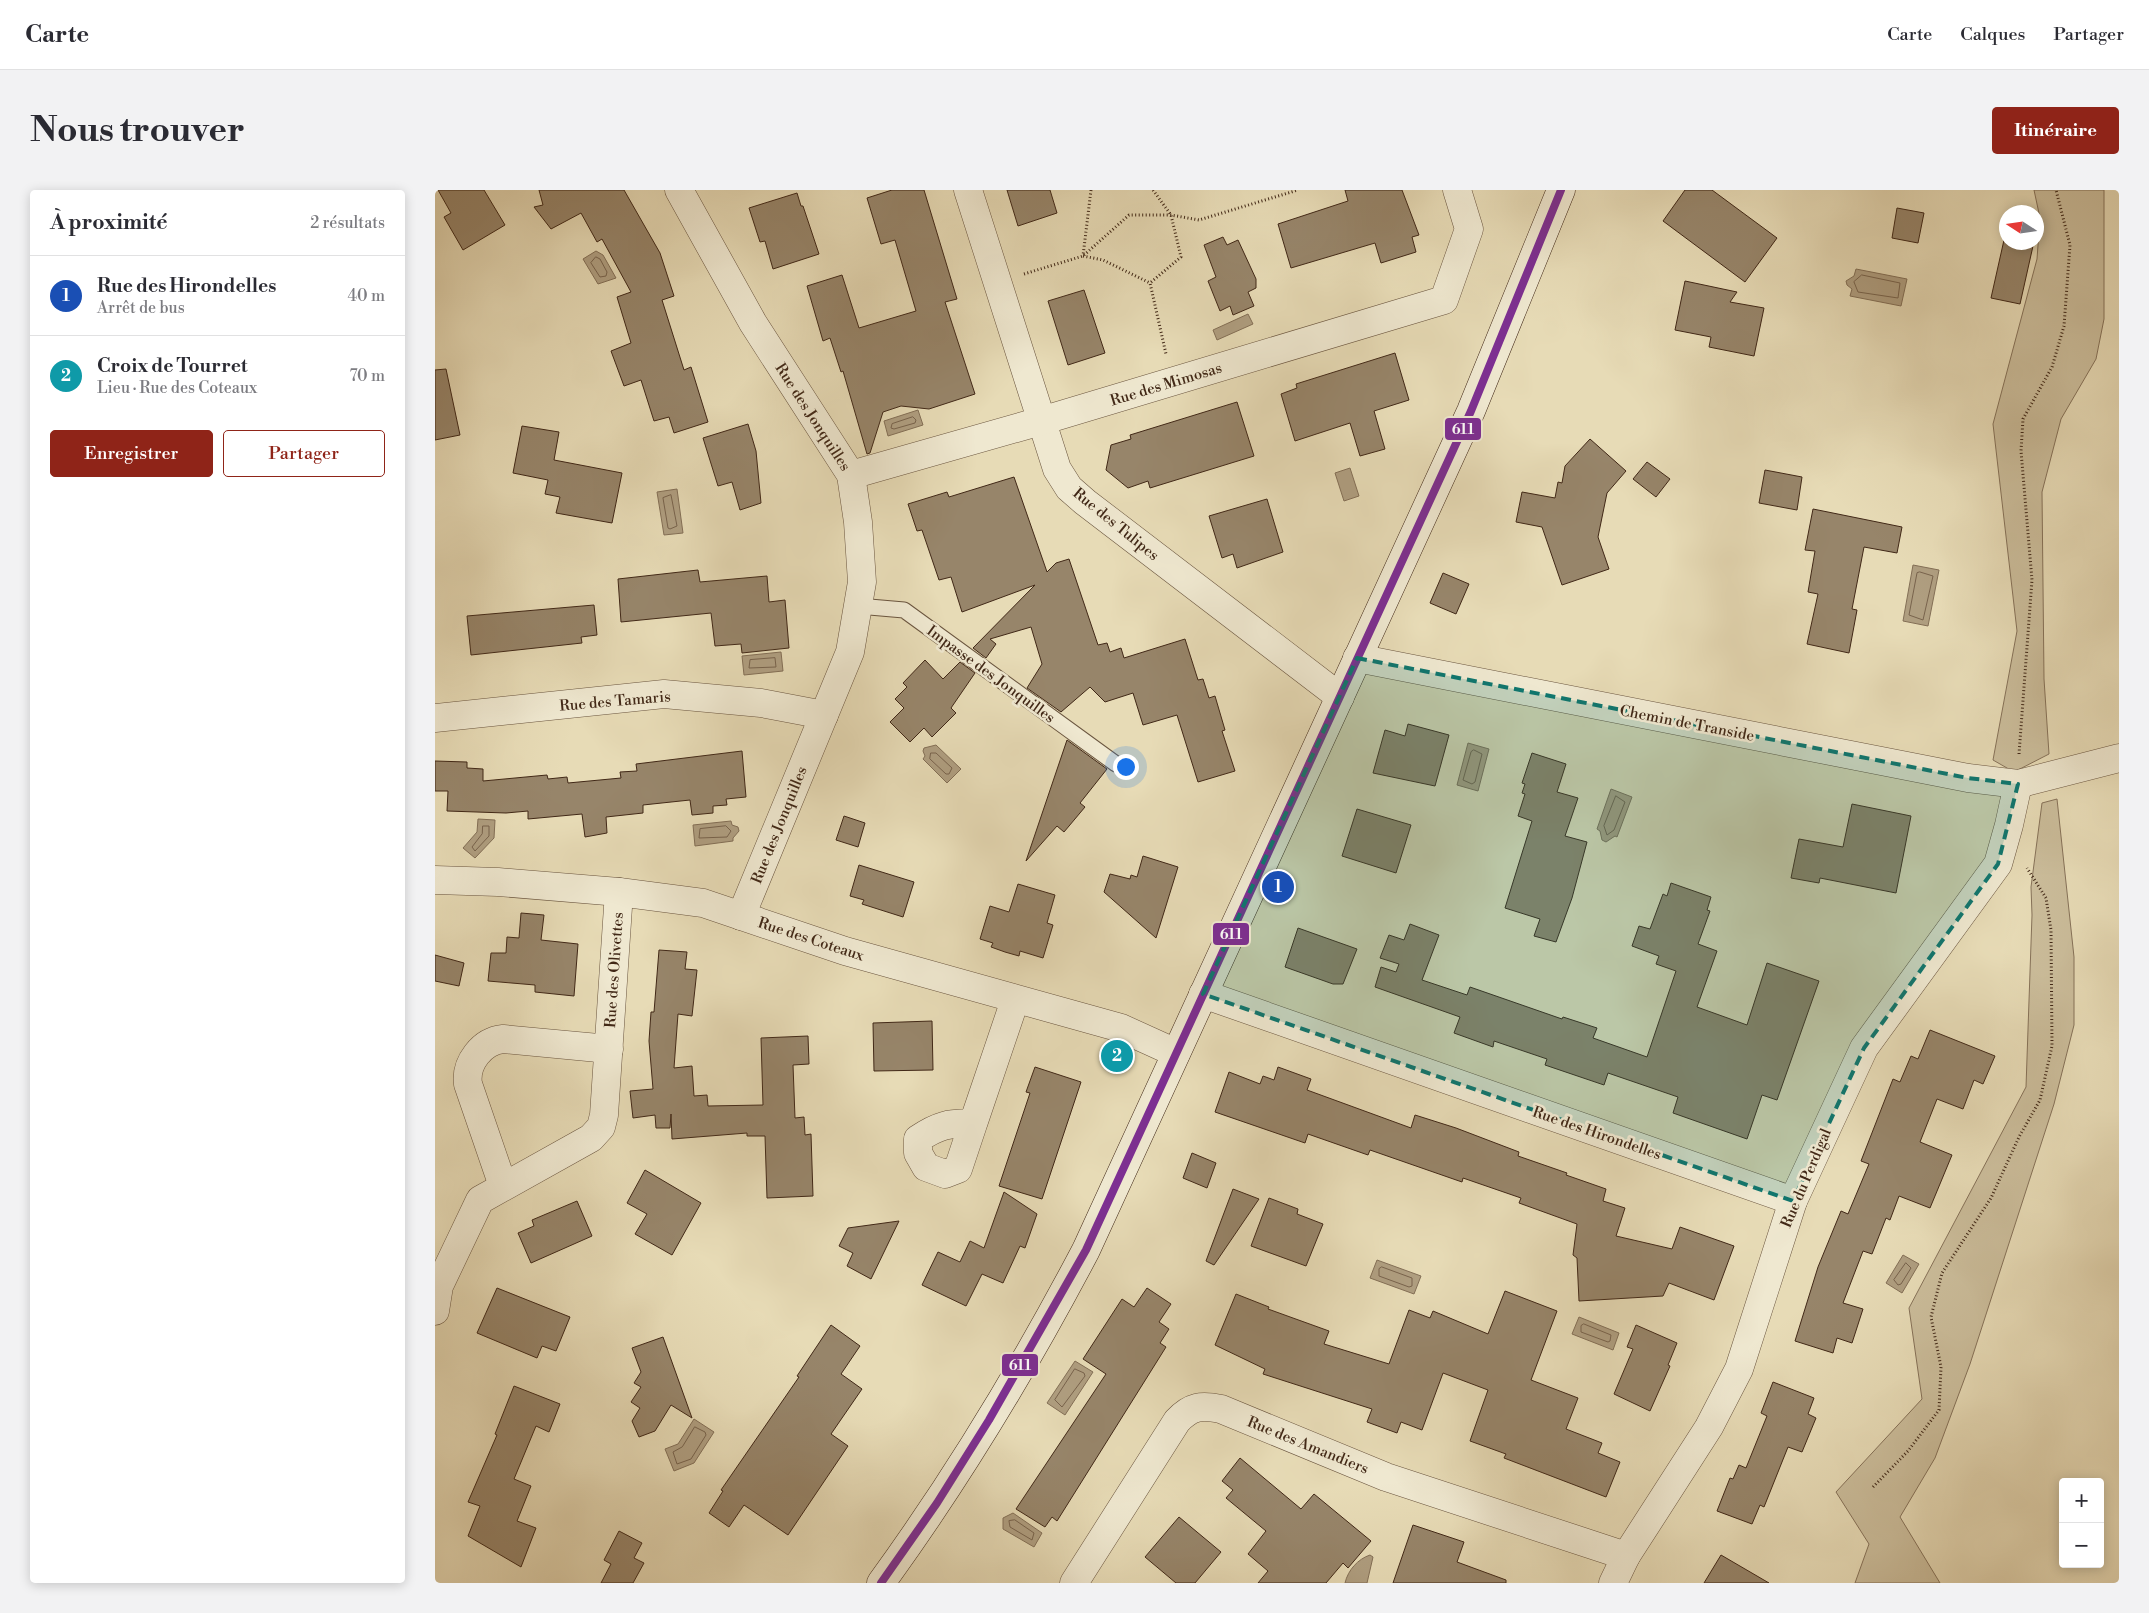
<!DOCTYPE html>
<html lang="fr">
<head>
<meta charset="utf-8">
<style>
	:root { --surface:#fff; --page:#f2f2f3; --text:#2b2b33; --muted:#7c7c81; --line:#e1e1e2; --accent:#8f2418 }
	body { margin:0; font-family:"Libre Bodoni",serif; background:var(--page); color:var(--text) }
	.controls { position:absolute; right:15px; bottom:15px; display:grid; overflow:hidden; border-radius:5px; box-shadow:0 2px 12px #0003 }
	.controls button { width:45px; height:45px; display:grid; place-items:center; padding:0; border:0; border-bottom:1px solid var(--line); background:var(--surface); color:var(--text); font:25px sans-serif }
	.compass { position:absolute; left:1564px; top:15px; width:45px; height:45px; border-radius:50%; background:var(--surface); box-shadow:0 2px 12px #0003; rotate:282deg }
	.you { position:absolute; left:690px; top:576px; width:18px; height:18px; margin:-12px; border:4px solid #fff; border-radius:50%; background:#1a73e8; box-shadow:0 0 0 8px #1a73e833 }
	.badge { display:grid; place-items:center; width:32px; height:32px; border-radius:50%; background:var(--accent); color:#fff; font-size:16px; font-weight:700 }
	.pin { position:absolute; translate:-50% -50%; border:2px solid #fff; box-shadow:0 1px 5px #0006 }
	.list { margin:0; padding:0; list-style:none }
	h2 { display:flex; justify-content:space-between; align-items:center; height:65px; margin:0; padding:0 20px; font-size:21px }
	h2 small { font-size:16px; font-weight:400; color:var(--muted) }
	.list li { display:grid; grid-template-columns:32px 1fr auto; gap:15px; align-items:center; box-sizing:border-box; height:80px; padding:0 20px; border-top:1px solid var(--line) }
	.list b { display:block; font-size:19px; white-space:nowrap }
	.list p { margin:0; font-size:16px; white-space:nowrap; color:var(--muted) }
	.list em { font-size:16px; font-style:normal; color:var(--muted) }
	.actions { display:flex; gap:10px; padding:15px 20px }
	.actions a { flex:1; padding:11px 0; border:1px solid var(--accent); border-radius:5px; text-align:center; font-size:18px; color:var(--accent) }
	.actions .main { background:var(--accent); color:#fff }
	.map { position:relative; flex:none; width:1684px; height:1393px; overflow:hidden; border-radius:5px }
	header { display:flex; align-items:center; gap:30px; box-sizing:border-box; height:70px; padding:0 25px; background:var(--surface); border-bottom:1px solid var(--line) }
	header strong { font-size:24px }
	nav { display:flex; gap:28px; margin-inline-start:auto; font-size:18px }
	.intro { display:flex; align-items:center; justify-content:space-between; box-sizing:border-box; height:120px; padding:0 30px }
	h1 { margin:0; font-size:35px }
	.button { padding:12px 22px; border-radius:5px; background:var(--accent); color:#fff; font-size:18px; font-weight:700 }
	main { display:flex; gap:30px; padding:0 30px }
	aside { flex:1; background:var(--surface); border-radius:5px; box-shadow:0 2px 12px #0003 }
	.map>svg:first-child { display:block }
	.green { fill:#cbbd9b; stroke:#867259 }
	.water { fill:#af9e80; stroke:#836f56 }
	.lines { fill:none; stroke-linecap:round; stroke-linejoin:round }
	.shore { stroke:#78634c; stroke-width:1 }
	.building { fill:#97856a; stroke:#412817 }
	.lane-casing { stroke:#6a553f; stroke-width:17 }
	.street-casing { stroke:#6a553f; stroke-width:29 }
	.secondary-casing { stroke:#412817; stroke-width:29 }
	.path { stroke:#412817; stroke-width:3; stroke-dasharray:1 2.5; stroke-linecap:butt }
	.lane { stroke:#efe8d0; stroke-width:15 }
	.street { stroke:#efe8d0; stroke-width:28 }
	.secondary { stroke:#efe8d0; stroke-width:28 }
	.bus-1-casing { stroke:#efe8d0; stroke-width:11 }
	.bus-1 { stroke:#7d2f92; stroke-width:8 }
	.marked { fill:#0f766e; fill-opacity:0.2; stroke:#0f766e; stroke-width:4; stroke-dasharray:10 6; stroke-linejoin:round }
	.labels { text-anchor:middle; stroke-width:5; stroke-linejoin:round; paint-order:stroke }
	.street-label { font-size:15px; fill:#412817; stroke:#efe8d0 }
	.line-badge { stroke:#efe8d0; stroke-width:2 }
	.badge-label { font-size:14px; text-anchor:middle; font-weight:bold; fill:#fff }
</style>
</head>
<body>
<header>
<strong>Carte</strong>
<nav><a>Carte</a><a>Calques</a><a>Partager</a></nav>
</header>
<div class="intro"><h1>Nous trouver</h1><a class="button">Itinéraire</a></div>
<main>
<aside>
<h2>À proximité<small>2 résultats</small></h2>
<ul class="list">
<li><span class="badge" style="background:#1a4fb4">1</span><div><b>Rue des Hirondelles</b><p>Arrêt de bus</p></div><em>40 m</em></li>
<li><span class="badge" style="background:#0f9aa8">2</span><div><b>Croix de Tourret</b><p>Lieu · Rue des Coteaux</p></div><em>70 m</em></li>
</ul>
<div class="actions"><a class="main">Enregistrer</a><a>Partager</a></div>
</aside>
<div class="map">
<svg width="1684" height="1393" viewBox="0 0 1684 1393">
	<rect width="100%" height="100%" fill="#e7dbb6"/>
	<filter id="stains"><feTurbulence type="fractalNoise" baseFrequency=".004" numOctaves="4"/><feColorMatrix values="0 0 0 0 .2 0 0 0 0 .09 0 0 0 0 .02 0 0 0 .5 -.17"/></filter>
	<radialGradient id="worn" r=".72"><stop offset=".6" stop-color="#630" stop-opacity="0"/><stop offset="1" stop-color="#630" stop-opacity=".3"/></radialGradient>
	<g class="green">
		<path d="M1599,0H1669V129L1661,169L1626,229L1607,302L1609,489L1614,564L1579,582L1558,570L1582,441L1558,234L1602,69L1605,28Z"/>
		<path d="M1622,609L1639,767V835L1619,914L1535,1174L1500,1268L1465,1327L1505,1393H1420L1434,1354L1401,1302L1487,1209L1474,1118L1591,897L1597,725L1596,697L1607,613Z"/>
	</g>
	<g class="water">
		<path d="M161,61L168,65L181,88L163,94L148,69Z"/>
		<path d="M1421,79L1472,89L1466,116L1415,106L1417,99L1412,95L1411,91L1419,86Z"/>
		<path d="M813,124L818,134L782,150L778,140Z"/>
		<path d="M483,220L488,235L453,246L449,231Z"/>
		<path d="M915,278L924,306L909,311L900,283Z"/>
		<path d="M242,299L248,343L229,345L222,302Z"/>
		<path d="M1478,375L1504,380L1493,436L1468,431Z"/>
		<path d="M346,462L348,481L309,485L307,466Z"/>
		<path d="M1033,553L1054,559L1043,601L1022,595Z"/>
		<path d="M501,555L526,579L512,593L488,569L490,566L488,561L489,558Z"/>
		<path d="M1176,599L1197,607L1182,647L1180,646L1171,652L1167,650L1165,641L1162,639Z"/>
		<path d="M43,629L60,630L59,648L40,668L28,658L42,642Z"/>
		<path d="M296,631L297,635L303,637L304,641L298,648V651L260,656L258,635Z"/>
		<path d="M1468,1065L1484,1074L1467,1103L1451,1093Z"/>
		<path d="M942,1070L986,1086L979,1104L935,1088Z"/>
		<path d="M1144,1127L1184,1143L1178,1160L1137,1144Z"/>
		<path d="M640,1171L658,1182L630,1225L612,1213Z"/>
		<path d="M259,1229L279,1242L259,1273L239,1281L230,1259L243,1254Z"/>
		<path d="M578,1323L607,1343L599,1357L568,1339V1328Z"/>
		<path d="M935,1365L938,1367L932,1393H910C913,1380 923,1369 935,1365Z"/>
	</g>
	<g class="lines">
		<g class="shore">
			<path d="M161,67L165,69L172,82L171,86L165,87L156,73Z"/>
			<path d="M1427,85L1465,93L1463,108L1423,102L1419,92Z"/>
			<path d="M478,227L481,230L480,233L459,239L456,238L457,234Z"/>
			<path d="M236,305L242,336L235,339L233,338L228,308Z"/>
			<path d="M1485,382L1498,386L1488,430L1474,425L1482,383Z"/>
			<path d="M340,468L341,477L314,478L315,470Z"/>
			<path d="M1039,560L1047,564L1040,592L1037,594L1028,590L1036,562Z"/>
			<path d="M496,563H501L517,578L514,584H511L495,569Z"/>
			<path d="M1181,606L1190,612L1179,640L1172,645L1169,636Z"/>
			<path d="M48,636H54V646L40,661L37,657L47,644Z"/>
			<path d="M291,636L296,641L292,647L264,648L265,639Z"/>
			<path d="M1471,1073L1476,1078L1466,1094L1463,1095L1459,1090Z"/>
			<path d="M947,1077L977,1088V1096L974,1097L944,1086V1079Z"/>
			<path d="M1149,1134L1176,1145L1175,1151L1173,1152L1146,1142V1136Z"/>
			<path d="M640,1179L649,1183L650,1186L627,1217L620,1210Z"/>
			<path d="M260,1237L270,1242L271,1245L256,1269L242,1274L238,1262L247,1257Z"/>
			<path d="M580,1330L599,1343L597,1350L575,1337L574,1331Z"/>
		</g>
	</g>
	<g class="building">
		<path d="M3,0H49L70,35L28,60L9,27L16,23Z"/>
		<path d="M104,0H189L225,63L239,106L227,110L249,180L256,177L273,232L239,243L234,227L219,231L206,190L189,196L176,161L196,153L182,107L196,102L167,49L162,52L146,23L116,39L99,17L108,15Z"/>
		<path d="M457,0H489L522,109L510,112L540,204L494,219L466,216L448,222L435,263L432,264L408,181L406,182L395,148L388,151L372,96L407,85L424,138L481,121L460,50L446,54L432,8Z"/>
		<path d="M572,0H615L622,23L583,36Z"/>
		<path d="M910,0H967L984,45L977,47L981,62L946,73L940,53L856,78L843,34L913,11Z"/>
		<path d="M1250,0H1277L1342,48L1310,92L1228,31Z"/>
		<path d="M362,3L366,16H368L384,64L338,79L330,51L325,52L314,18Z"/>
		<path d="M1462,18L1489,23L1483,53L1457,48Z"/>
		<path d="M788,47L792,55L803,50L821,89V98L813,102L819,116L798,125L795,116L785,121L773,91L781,87L769,55Z"/>
		<path d="M1569,50L1598,56L1585,114L1556,108Z"/>
		<path d="M1250,91L1302,102L1295,112L1329,118L1319,166L1274,157L1276,147L1240,140Z"/>
		<path d="M649,100L670,163L633,175L613,111Z"/>
		<path d="M960,163L974,210L939,221L950,259L925,266L915,233L860,251L846,204L862,198L861,194Z"/>
		<path d="M11,179L25,245L0,250V180Z"/>
		<path d="M802,212L819,266L715,298L713,291L693,298L671,280L676,255L696,249L695,245Z"/>
		<path d="M313,234L321,261L326,313L305,320L297,292L283,296L268,248Z"/>
		<path d="M87,236L124,242L119,270L187,283L177,333L121,323L125,307L110,304L113,290L78,283Z"/>
		<path d="M1155,249L1191,281L1172,303L1163,347L1174,379L1127,395L1107,337L1081,332L1087,302L1120,308L1123,292L1127,293L1130,276Z"/>
		<path d="M1212,272L1235,289L1221,307L1198,289Z"/>
		<path d="M1330,280L1367,287L1362,320L1324,313Z"/>
		<path d="M579,287L612,382L621,373L634,369L663,455L672,453L675,462L686,458L689,468L750,449L763,490L768,489L774,508L780,506L790,540L787,541L800,581L763,592L742,525L708,535L698,503L670,512L655,497L626,522L592,498L607,474L596,437L555,449L561,454L551,468L538,458L600,395L527,422L516,387L504,390L487,340L482,341L473,314L512,302L514,307Z"/>
		<path d="M832,309L848,362L802,378L798,364L787,368L774,326Z"/>
		<path d="M1378,319L1467,337L1462,363L1429,357L1417,419L1422,420L1414,463L1372,454L1383,404L1373,402L1380,361L1370,360Z"/>
		<path d="M263,380L265,392L332,386L334,412L350,410L354,458L307,463L306,454L280,456L276,423L186,432L183,389Z"/>
		<path d="M1008,383L1034,394L1021,424L995,413Z"/>
		<path d="M159,415L162,445L146,447L147,453L36,465L32,426Z"/>
		<path d="M490,470L508,489L525,472L540,483L516,518L521,523L497,547L489,538L475,552L455,532L469,518L460,509L472,497L468,493Z"/>
		<path d="M973,534L1014,545L1000,596L938,583L950,540L970,546Z"/>
		<path d="M632,550L672,579L645,613L650,617L629,642L622,636L591,671Z"/>
		<path d="M307,561L311,607L291,609L292,615L278,616V623L257,625L255,610L208,615V623L171,627L172,643L150,647L147,624L93,629V621L71,623L12,621L13,601H0V571L32,572V578L48,579V591L112,585L113,589L132,587L133,593L186,588L185,582L202,581L201,574Z"/>
		<path d="M1097,563L1131,574L1122,602L1143,608L1130,646L1152,652L1137,708L1121,752L1099,746L1105,729L1070,718L1097,631L1083,626L1090,604L1087,603L1090,594L1087,593Z"/>
		<path d="M1417,614L1476,626L1461,703L1385,688L1384,693L1356,688L1364,649L1408,657Z"/>
		<path d="M922,619L976,635L961,683L907,666Z"/>
		<path d="M409,626L430,633L423,657L401,650Z"/>
		<path d="M708,666L743,677L721,748L669,702L675,684L695,689L696,685L702,687Z"/>
		<path d="M424,675L479,692L468,727L427,714L429,710L415,706Z"/>
		<path d="M1236,693L1276,707L1272,720L1275,721L1263,754L1282,761L1262,817L1312,835L1332,773L1384,791L1342,910L1327,905L1312,949L1238,923L1243,907L1173,883L1169,895L1110,875L1112,869L1059,851L1058,857L1019,843L1025,827L940,797L946,777L961,782L964,774L945,768L954,745L969,750L975,734L1004,745L987,790L1032,805L1035,797L1127,829L1128,827L1162,838L1158,848L1212,867L1241,781L1221,774L1224,766L1197,756L1204,736L1215,739L1228,704L1232,706Z"/>
		<path d="M583,694L620,705L612,733L618,735L608,768L585,761L584,766L570,762L556,757L558,753L545,749L555,716L574,722Z"/>
		<path d="M86,723L109,725L106,750L143,754L139,806L100,802V795L53,791L56,763H71L72,747L84,748Z"/>
		<path d="M863,738L922,759L908,794H898L850,777Z"/>
		<path d="M224,760L252,762L250,779L262,780L257,826L243,824L239,878L257,876L259,906L272,905L273,916L328,915L326,848L373,846L374,874L358,875L360,928L369,927L370,945L376,944L378,1006L332,1008L330,946H312V943L237,949L236,924L235,938H221L220,925L198,928L195,901L218,899L214,851L216,822H219Z"/>
		<path d="M0,765L29,773L24,796L0,791Z"/>
		<path d="M497,831L498,880L439,881L438,833Z"/>
		<path d="M1495,840L1560,866L1548,894L1539,890L1528,919L1502,909L1485,952L1517,965L1495,1018L1464,1006L1455,1030L1451,1028L1437,1064L1428,1061L1408,1113L1428,1119L1417,1153L1402,1148L1398,1163L1360,1151L1383,1077L1406,1021L1413,1024L1434,974L1426,971L1458,889L1465,892L1476,866L1483,869Z"/>
		<path d="M600,877L646,892L607,1009L564,996L595,903L591,902Z"/>
		<path d="M843,877L876,889L872,900L976,938L980,925L1021,938L1084,962L1083,966L1132,983L1131,985L1171,999L1168,1011L1190,1018L1181,1046L1237,1059L1245,1037L1299,1056L1279,1110L1234,1093L1228,1106L1144,1111L1142,1068L1138,1065L1142,1034L1084,1013L1086,1008L1028,988L1027,992L935,960L933,965L873,944L870,953L780,922L794,882L825,894L828,886L839,890Z"/>
		<path d="M757,963L781,973L772,998L748,988Z"/>
		<path d="M210,980L266,1013L237,1065L200,1044L212,1024L192,1013Z"/>
		<path d="M798,999L824,1009L779,1075L771,1071Z"/>
		<path d="M569,1002L602,1024L590,1058L585,1056L568,1093L547,1084L531,1116L487,1095L503,1062L525,1072L535,1051L549,1058Z"/>
		<path d="M834,1008L863,1019L862,1024L888,1034L871,1076L816,1056Z"/>
		<path d="M142,1011L157,1046L96,1073L83,1043L99,1036L97,1030Z"/>
		<path d="M464,1031L436,1089L412,1076L418,1063L404,1056L413,1038Z"/>
		<path d="M62,1098L135,1127L121,1161L107,1156L102,1168L42,1143Z"/>
		<path d="M712,1098L736,1114L724,1132L734,1139L725,1153L731,1157L622,1331L617,1327L610,1337L581,1319L671,1184L648,1169L687,1109L699,1117Z"/>
		<path d="M1070,1101L1122,1121L1096,1190L1143,1208L1131,1239L1167,1253L1163,1263L1185,1272L1171,1307L1069,1268L1071,1264L1035,1251L1053,1200L1008,1183L987,1240L966,1232L962,1243L932,1232L937,1219L828,1184L830,1179L780,1155L801,1104L834,1117L833,1119L894,1141L889,1154L954,1174L974,1120L995,1128L998,1121L1053,1144Z"/>
		<path d="M396,1135L425,1156L406,1184L427,1199L396,1244L413,1256L353,1345L309,1315L294,1337L274,1323L288,1301L286,1300L364,1187L362,1186Z"/>
		<path d="M1201,1135L1242,1153L1233,1175L1235,1176L1215,1221L1179,1204L1198,1159L1192,1157Z"/>
		<path d="M228,1147L257,1228L236,1215L220,1241L204,1247L197,1231L205,1218L196,1212L206,1197L199,1193L206,1182L197,1158Z"/>
		<path d="M1338,1192L1379,1208L1373,1224L1381,1228L1367,1262L1353,1257L1329,1317L1325,1315L1317,1334L1282,1321L1295,1288L1298,1289L1304,1275L1311,1278L1332,1226L1326,1223Z"/>
		<path d="M79,1196L125,1214L114,1242L101,1236L79,1289L96,1296L82,1331L101,1338L86,1377L33,1346L45,1316L33,1312L62,1245L60,1244Z"/>
		<path d="M805,1268L866,1319L879,1304L936,1351L913,1378L908,1373L891,1393H823L833,1381L813,1364L831,1341L791,1308L798,1300L787,1291Z"/>
		<path d="M744,1327L786,1362L760,1393H741L710,1367Z"/>
		<path d="M978,1335L1029,1352L1022,1372L1071,1390V1393H958Z"/>
		<path d="M184,1341L207,1353L199,1368L209,1373L198,1393H166L176,1374L169,1370Z"/>
		<path d="M1286,1365L1334,1393H1269Z"/>
	</g>
	<g class="lines">
		<g class="lane-casing">
			<path id="lane" d="M423,416L469,420L681,574"/>
		</g>
		<g class="street-casing">
			<g id="street">
				<path d="M244,0L318,133L416,285L423,332L427,392L415,462L306,726"/>
				<path d="M533,0L622,279L634,298L650,312L905,507"/>
				<path d="M416,285L606,231L1009,110L1034,39L1022,0"/>
				<path d="M922,468L1533,588L1583,594L1684,568"/>
				<path d="M0,528L229,504L326,513L389,525"/>
				<path d="M0,690L63,692L184,702L268,713L410,761L686,838L741,863"/>
				<path d="M768,804L1358,1011"/>
				<path d="M538,934L523,979L510,984L491,977L483,963V949C502,936 515,932 538,934L580,810"/>
				<path d="M68,996L33,894C30,873 47,851 68,849L174,859"/>
				<path d="M0,1121L4,1096L45,1010L156,948L166,937L169,925L184,702"/>
				<path d="M639,1393L742,1231C756,1216 766,1215 786,1219L951,1287L1191,1366"/>
				<path d="M1178,1393L1191,1366L1274,1237L1304,1179L1358,1011L1429,858L1563,674L1574,635L1583,594"/>
			</g>
		</g>
		<g class="secondary-casing">
			<path id="secondary" d="M446,1393C523,1287 590,1176 651,1060L1036,221L1126,0"/>
		</g>
		<g class="path">
			<path d="M656,0L648,66L668,70L715,93"/>
			<path d="M718,0L736,25L746,67L715,93L731,164"/>
			<path d="M589,84L648,66L694,25H736L764,30L863,0"/>
			<path d="M1584,564L1597,390L1586,261L1588,229L1617,177L1629,136L1635,55L1621,0"/>
			<path d="M1438,1297L1473,1261L1504,1220L1506,1177L1496,1127L1507,1083L1556,1008L1584,947L1605,910L1617,856L1616,740L1611,708L1592,678"/>
		</g>
		<use href="#lane" class="lane"/>
		<use href="#street" class="street"/>
		<use href="#secondary" class="secondary"/>
		<g class="bus-1-casing">
			<path id="bus-1" d="M446,1393L502,1313L554,1230L651,1060L1036,221L1126,0"/>
		</g>
		<use href="#bus-1" class="bus-1"/>
	</g>
	<path class="marked" d="M922,468L1533,588L1583,594L1563,674L1429,858L1358,1011L768,804Z"/>
	<g class="labels">
		<g class="street-label">
			<text transform="translate(731 194) rotate(-17)" y="5">Rue des Mimosas</text>
			<text transform="translate(378 227) rotate(57)" y="5">Rue des Jonquilles</text>
			<text transform="translate(681 334) rotate(39)" y="5">Rue des Tulipes</text>
			<text transform="translate(556 484) rotate(36)" y="5">Impasse des Jonquilles</text>
			<text transform="translate(180 511) rotate(-5)" y="5">Rue des Tamaris</text>
			<text transform="translate(1252 533) rotate(11)" y="5">Chemin de Transide</text>
			<text transform="translate(344 635) rotate(-68)" y="5">Rue des Jonquilles</text>
			<text transform="translate(376 749) rotate(18)" y="5">Rue des Coteaux</text>
			<text transform="translate(179 780) rotate(-86)" y="5">Rue des Olivettes</text>
			<text transform="translate(1162 943) rotate(19)" y="5">Rue des Hirondelles</text>
			<text transform="translate(1371 988) rotate(-67)" y="5">Rue du Perdigal</text>
			<text transform="translate(873 1255) rotate(22)" y="5">Rue des Amandiers</text>
		</g>
	</g>
	<g class="line-badge">
		<rect x="1009" y="227" width="38" height="24" rx="5" fill="#7d2f92"/>
		<rect x="777" y="732" width="38" height="24" rx="5" fill="#7d2f92"/>
		<rect x="566" y="1163" width="38" height="24" rx="5" fill="#7d2f92"/>
	</g>
	<g class="badge-label">
		<text x="1028" y="244">611</text>
		<text x="796" y="749">611</text>
		<text x="585" y="1180">611</text>
	</g>
	<rect width="100%" height="100%" filter="url(#stains)"/>
	<rect width="100%" height="100%" fill="url(#worn)"/>
</svg>
<div class="controls">
<button>+</button>
<button>−</button>
</div>
<svg class="compass" viewBox="-18 -18 36 36"><path d="M0-13l5 13h-10z" fill="#e53935"/><path d="M0 13l5-13h-10z" fill="#7c7c81"/></svg>
<div class="you"></div>
<div class="pin badge" style="left:843px;top:697px;background:#1a4fb4">1</div>
<div class="pin badge" style="left:682px;top:866px;background:#0f9aa8">2</div>
</div>
</main>
</body>
</html>
